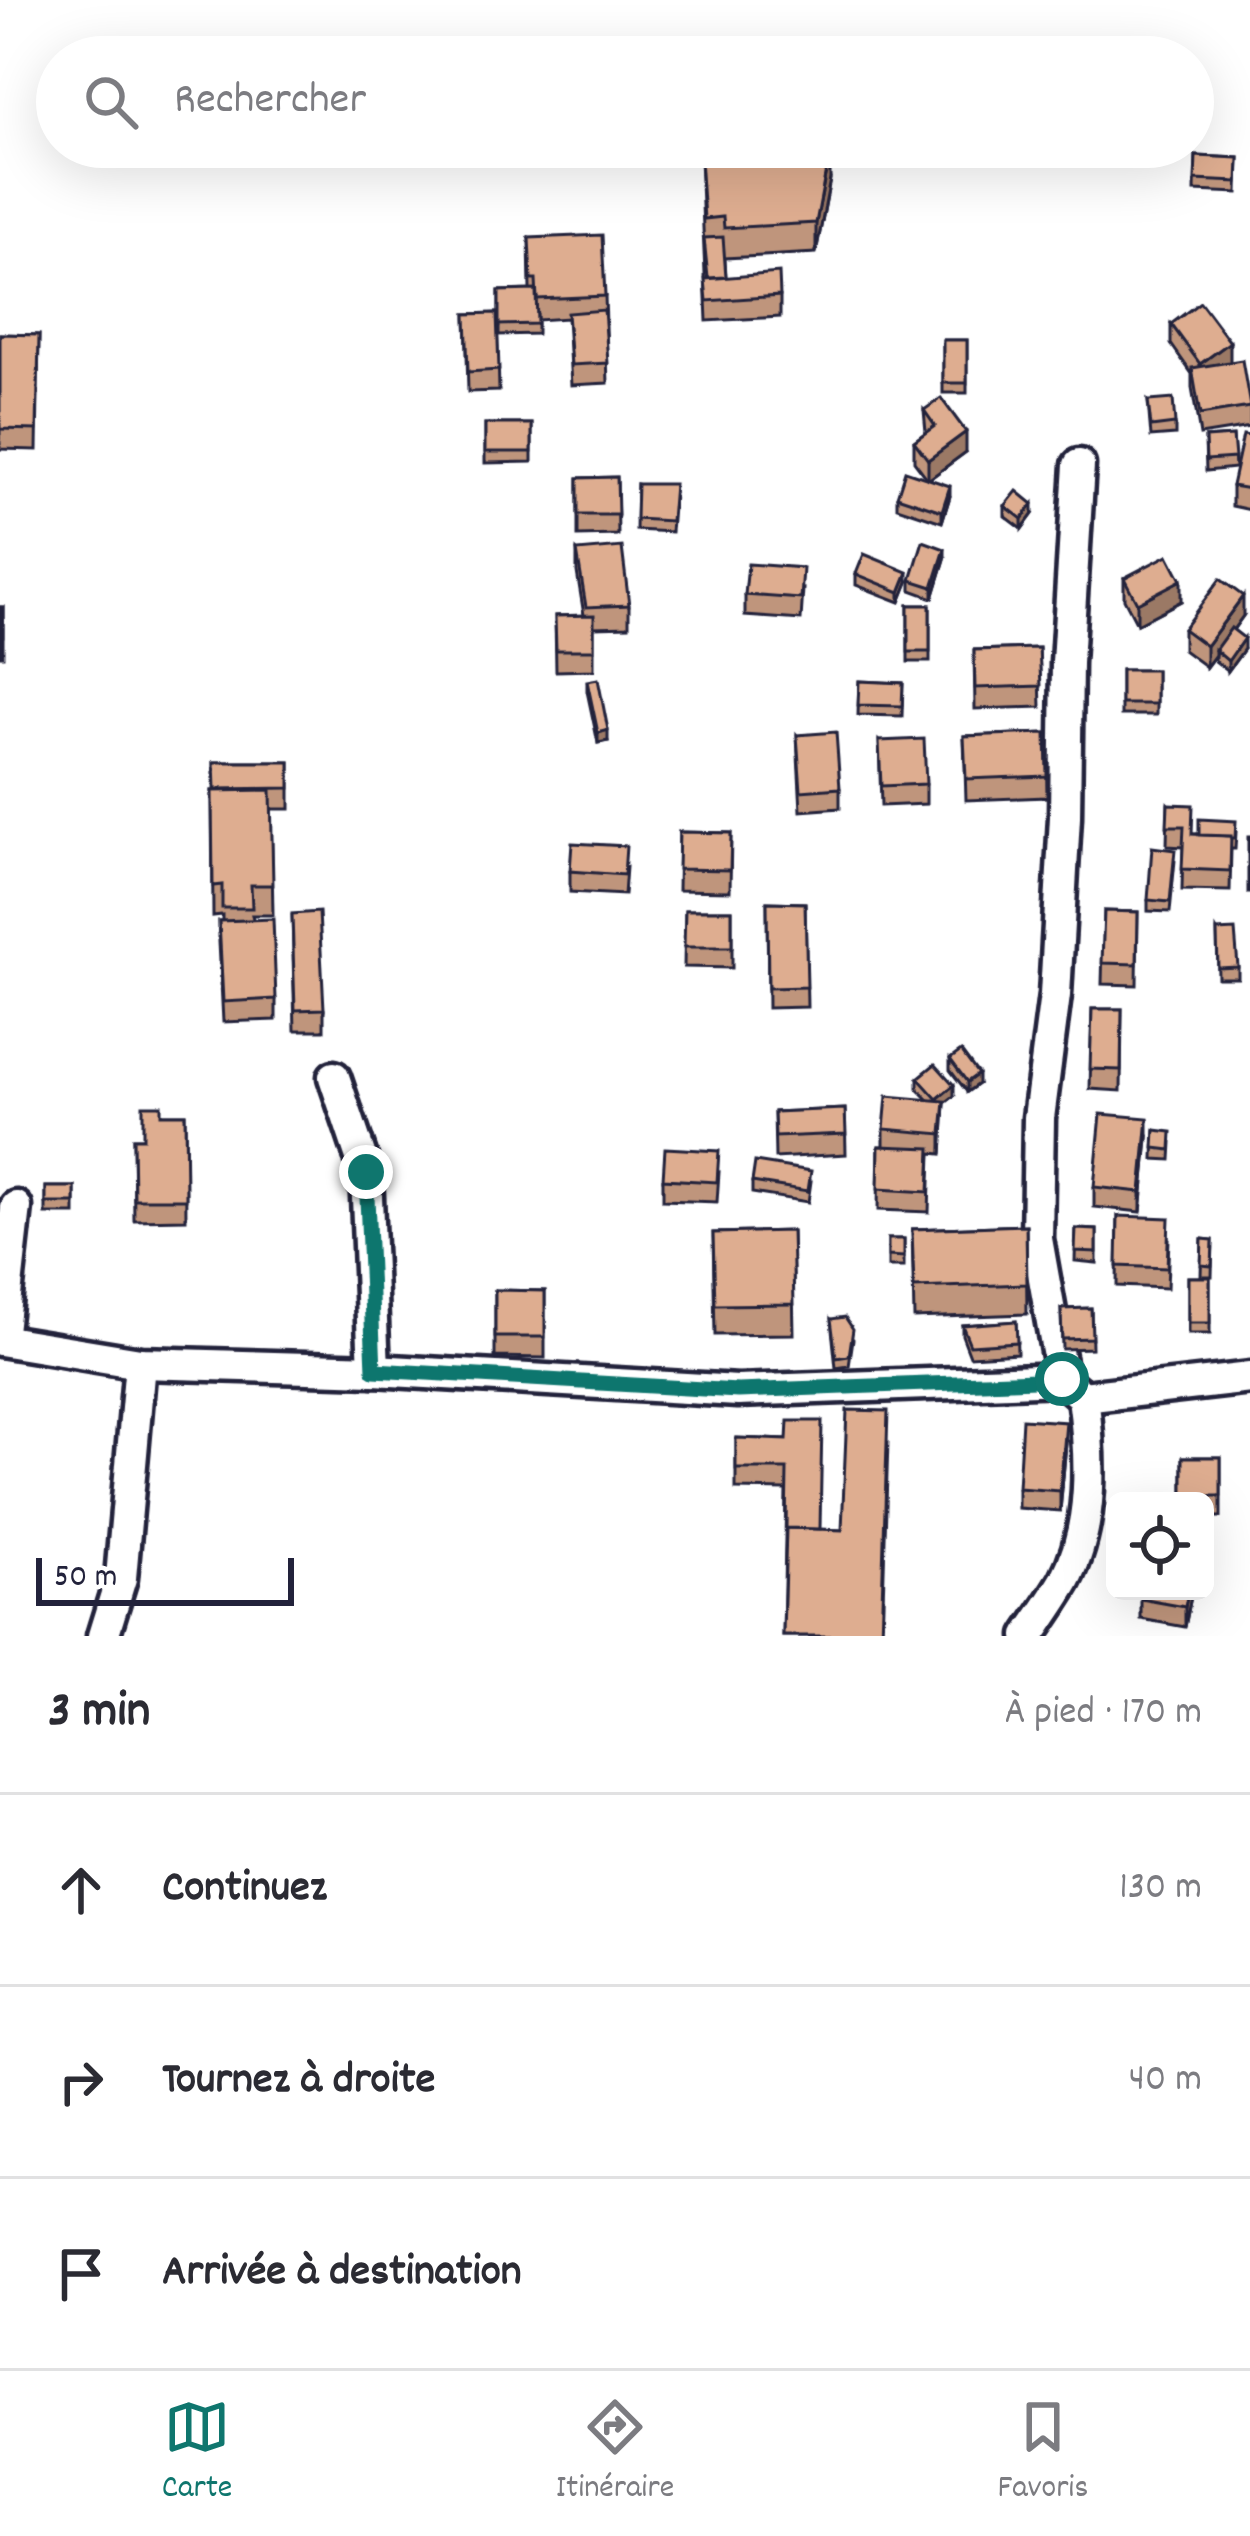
<!DOCTYPE html>
<html lang="fr">
<head>
<meta charset="utf-8">
<style>
	:root { --surface:#fff; --page:#f7f7f7; --text:#2b2b33; --muted:#7c7c81; --line:#e1e1e2; --accent:#0f766e }
	body { margin:0; font-family:Dekko,sans-serif; background:var(--page); color:var(--text) }
	.controls { position:absolute; right:36px; bottom:36px; display:grid; overflow:hidden; border-radius:18px; box-shadow:0 12px 48px #0002 }
	.controls button { width:108px; height:108px; display:grid; place-items:center; padding:0; border:0; border-bottom:3px solid var(--line); background:var(--surface); color:var(--text); font:60px sans-serif }
	.scale { position:absolute; left:36px; bottom:30px; width:258px; box-sizing:border-box; padding-left:12px; border:6px solid #22223b; border-top:0; font-size:33px; line-height:42px; white-space:nowrap; color:#22223b; -webkit-text-stroke:9px #fff; paint-order:stroke }
	.stop { position:absolute; width:36px; height:36px; margin:-27px; border:9px solid #0f766e; border-radius:50%; background:#fff }
	.stop.end { background:#0f766e; border-color:#fff; box-shadow:0 3px 12px #0008 }
	.list { margin:0; padding:0; list-style:none }
	h2 { display:flex; justify-content:space-between; align-items:center; height:156px; margin:0; padding:0 48px; font-size:51px }
	h2 small { font-size:39px; font-weight:400; color:var(--muted) }
	.list li { display:grid; grid-template-columns:78px 1fr auto; gap:36px; align-items:center; box-sizing:border-box; height:192px; padding:0 48px; border-top:3px solid var(--line) }
	.list b { display:block; font-size:45px; white-space:nowrap }
	.list em { font-size:39px; font-style:normal; color:var(--muted) }
	.icon { flex:none; width:66px; height:66px; fill:none; stroke:currentColor; stroke-width:2; stroke-linecap:round; stroke-linejoin:round }
	.map { position:relative; flex:none; width:1250px; height:1636px; overflow:hidden }
	.search { position:absolute; background:var(--surface); box-shadow:0 12px 48px #0002; left:36px; right:36px; top:36px; height:132px; display:flex; align-items:center; gap:30px; box-sizing:border-box; padding:0 42px; border-radius:66px; color:var(--muted); font-size:45px }
	.sheet { height:732px; background:var(--surface) }
	nav { display:flex; justify-content:space-around; align-items:center; box-sizing:border-box; height:168px; border-top:3px solid var(--line); background:var(--surface); font-size:33px; color:var(--muted) }
	nav a { display:grid; justify-items:center; gap:6px }
	nav .on { color:var(--accent) }
	.map>svg:first-child { display:block }
	.lines { fill:none; stroke-linecap:round; stroke-linejoin:round }
	.street-casing { stroke:#22223b; stroke-width:39 }
	.street { stroke:#fff; stroke-width:30 }
	.wall { fill:#bf957c; stroke:#22223b; stroke-width:3 }
	.shaded-wall { fill:#9b7965; stroke:#22223b; stroke-width:3 }
	.building { fill:#dead90; stroke:#22223b; stroke-width:3 }
	.route { stroke:#0f766e; stroke-width:15 }
</style>
</head>
<body>
<div class="map">
<svg width="1250" height="1636" viewBox="0 0 1250 1636">
	<rect width="100%" height="100%" fill="#fff"/>
	<filter id="ink" filterUnits="userSpaceOnUse"><feTurbulence type="fractalNoise" baseFrequency=".00833" numOctaves="2"/><feDisplacementMap in="SourceGraphic" scale="24" xChannelSelector="R" yChannelSelector="G"/><feConvolveMatrix kernelMatrix="1 2 1 2 8 2 1 2 1" color-interpolation-filters="sRGB"/></filter>
	<g filter="url(#ink)">
		<g class="lines">
			<g class="street-casing">
				<g id="street">
					<path d="M334,1077L366,1172L374,1370"/>
					<path d="M0,1340L140,1363L374,1370L738,1391L1062,1379L1083,1397L1250,1378"/>
					<path d="M1,1340L16,1207"/>
					<path d="M1062,1379L1037,1239L1039,1118L1055,995L1065,817L1067,663L1079,465"/>
					<path d="M103,1636L121,1578L140,1363"/>
					<path d="M1029,1636C1041,1618 1054,1600 1065,1581C1094,1526 1091,1456 1083,1397"/>
				</g>
			</g>
			<use href="#street" class="street"/>
		</g>
		<g class="wall">
			<path d="M1196,156L1239,158L1238,193L1195,191Z"/>
			<path d="M700,158L830,179L816,253L725,258L726,277L780,296V317L707,321Z"/>
			<path d="M529,238L605,296L608,383L571,385L567,318L537,320V314V334L499,335V291L530,290Z"/>
			<path d="M497,313L499,391L468,392L466,314Z"/>
			<path d="M1171,324L1250,407V427L1200,435L1192,388V374L1171,344Z"/>
			<path d="M0,334L39,335L37,450L0,449Z"/>
			<rect x="943" y="340" width="24" height="53"/>
			<path d="M1148,401L1175,424V435L1151,437Z"/>
			<path d="M924,410L966,452L929,479L950,496L942,522L897,507V496L927,478L914,461V441L926,432Z"/>
			<path d="M485,424H532V462L485,463Z"/>
			<path d="M1233,436L1235,468L1206,471L1205,438Z"/>
			<path d="M1250,436V510L1232,506V486Z"/>
			<path d="M617,477L618,535L578,536V478Z"/>
			<path d="M637,484L674,494L671,532L636,530Z"/>
			<path d="M1005,506L1033,514L1022,529L1005,516Z"/>
			<path d="M577,551L629,605V626L594,627V670L556,671L555,616L584,615L577,572Z"/>
			<path d="M945,559L933,598L911,590V580Z"/>
			<path d="M856,574L908,582L900,602L856,585Z"/>
			<path d="M1124,578L1181,601L1137,624L1124,599Z"/>
			<path d="M803,589L801,620L745,616V595Z"/>
			<rect x="908" y="605" width="22" height="57"/>
			<rect x="0" y="607" width="3" height="49"/>
			<path d="M1243,616L1233,630L1244,649L1228,671L1215,661V655L1206,667L1183,650V629Z"/>
			<path d="M1039,648L1041,707L975,709L974,650Z"/>
			<rect x="1121" y="670" width="35" height="45"/>
			<path d="M587,681L608,741L598,743L587,691Z"/>
			<path d="M859,681L903,683L902,716L858,715Z"/>
			<path d="M1046,733L1047,797L966,800L964,736Z"/>
			<path d="M797,735L840,788V808L801,811Z"/>
			<path d="M879,741L926,784V804L881,806Z"/>
			<path d="M214,762H290V809H271L273,915H252L276,999V1020L223,1022L219,942V921H222V915L213,916L212,791H214Z"/>
			<path d="M1168,804L1193,834L1236,832L1235,849H1231L1230,891L1182,890L1183,847L1167,846Z"/>
			<path d="M679,832L731,833L730,891L678,890Z"/>
			<path d="M1175,860L1170,912L1148,911V900Z"/>
			<path d="M626,867L624,895L570,892V871Z"/>
			<path d="M767,902L805,903L807,1007L768,1008Z"/>
			<path d="M685,910H732V968L684,967Z"/>
			<path d="M1104,911L1138,912L1137,985L1102,984Z"/>
			<path d="M292,914L324,1009V1030H295Z"/>
			<path d="M1217,931L1238,967V978H1218Z"/>
			<path d="M1092,1009H1122L1121,1091L1090,1089Z"/>
			<path d="M950,1059L978,1084L967,1092L950,1070Z"/>
			<path d="M918,1078L954,1096L945,1103L942,1154L931,1153L929,1212L878,1210L879,1146H884V1129L928,1099L918,1089Z"/>
			<path d="M845,1109L846,1154L775,1158L774,1112Z"/>
			<path d="M161,1114H185L186,1219L134,1220L133,1138H143Z"/>
			<path d="M1155,1130L1172,1142L1171,1160L1154,1159Z"/>
			<path d="M1148,1138L1141,1212L1094,1207V1187Z"/>
			<path d="M719,1172L717,1202L663,1200V1179Z"/>
			<path d="M811,1181L808,1202L752,1193V1182Z"/>
			<rect x="46" y="1187" width="29" height="27"/>
			<path d="M1118,1216L1169,1239L1167,1288L1117,1286Z"/>
			<path d="M1026,1225L1027,1314L914,1318L912,1229Z"/>
			<path d="M1076,1229L1097,1230V1263L1075,1261Z"/>
			<path d="M792,1231L794,1334L715,1335L713,1233Z"/>
			<rect x="888" y="1239" width="16" height="28"/>
			<path d="M1202,1239L1213,1240L1212,1276H1201Z"/>
			<rect x="1188" y="1277" width="22" height="57"/>
			<path d="M495,1290L545,1291V1358L495,1357Z"/>
			<path d="M1091,1308L1092,1348L1062,1349L1061,1309Z"/>
			<path d="M831,1319L853,1339L849,1366L836,1368Z"/>
			<path d="M1016,1321L1017,1353L970,1356L962,1335V1325Z"/>
			<path d="M736,1438L787,1440L820,1529L842,1530L888,1441L882,1636H783L786,1490L736,1489Z"/>
			<path d="M1066,1443L1060,1511L1018,1508V1488Z"/>
			<path d="M1183,1457H1221V1517H1205V1501H1183Z"/>
			<path d="M1192,1591L1185,1627L1141,1619V1599Z"/>
		</g>
		<g class="shaded-wall">
			<path d="M830,149V179L816,253V223Z"/>
			<path d="M1230,342V363L1200,384V364Z"/>
			<path d="M966,432V452L928,480V460Z"/>
			<path d="M950,486V496L942,522V511Z"/>
			<path d="M1033,504V514L1022,529V519Z"/>
			<path d="M945,549V559L933,598V587Z"/>
			<path d="M908,572V582L900,602V592Z"/>
			<path d="M1181,580V601L1137,624V603Z"/>
			<path d="M1243,596V616L1217,652L1215,650V655L1206,667V646Z"/>
			<path d="M1244,638V649L1228,671V661Z"/>
			<path d="M608,730V741L598,743V733Z"/>
			<path d="M978,1074V1084L967,1092V1082Z"/>
			<path d="M954,1085V1096L945,1103L942,1154V1134L937,1099Z"/>
			<path d="M1148,1118V1138L1141,1212V1192Z"/>
			<path d="M1066,1422V1443L1060,1511V1491Z"/>
			<path d="M1188,1591H1192L1185,1627V1607Z"/>
		</g>
		<g class="building">
			<path d="M830,149L816,223L724,228L723,217L704,219L700,158Z"/>
			<path d="M1196,156L1239,158L1238,182L1195,180Z"/>
			<path d="M602,235L605,296L537,299L536,280H531L529,238Z"/>
			<path d="M723,237L726,277L708,278L704,238Z"/>
			<path d="M779,273L780,296L707,301L705,279Z"/>
			<path d="M536,290L537,324L499,325V291Z"/>
			<path d="M1200,302L1230,342L1200,364L1171,324Z"/>
			<path d="M604,310L608,363L571,365L567,313Z"/>
			<path d="M497,313L499,370L468,372L466,314Z"/>
			<path d="M0,334L39,335L37,430L0,429Z"/>
			<rect x="943" y="340" width="24" height="43"/>
			<path d="M1242,360L1250,407L1200,415L1192,368Z"/>
			<path d="M941,398L966,432L928,460L914,441L935,426L924,410Z"/>
			<path d="M1173,399L1175,424L1151,427L1148,401Z"/>
			<rect x="485" y="424" width="47" height="28"/>
			<path d="M1243,435L1250,436V489L1232,486Z"/>
			<path d="M1233,436L1235,458L1206,460L1205,438Z"/>
			<path d="M905,471L950,486L942,511L897,496Z"/>
			<path d="M617,477L618,515H578V478Z"/>
			<path d="M637,484H674L671,521L636,519Z"/>
			<path d="M1017,491L1033,504L1022,519L1005,506Z"/>
			<path d="M923,541L945,549L933,587L911,580Z"/>
			<path d="M622,547L629,605L586,607L577,551Z"/>
			<path d="M864,554L908,572L900,592L856,574Z"/>
			<path d="M1168,555L1181,580L1137,603L1124,578Z"/>
			<path d="M748,564L803,568L801,599L745,595Z"/>
			<path d="M1220,579L1243,596L1206,646L1183,629Z"/>
			<rect x="908" y="605" width="22" height="47"/>
			<rect x="0" y="607" width="3" height="29"/>
			<path d="M594,615V650H556L555,616Z"/>
			<path d="M1231,628L1244,638L1228,661L1215,650Z"/>
			<path d="M1039,648L1041,686L975,688L974,650Z"/>
			<rect x="1121" y="670" width="35" height="34"/>
			<path d="M598,679L608,730L598,733L587,681Z"/>
			<path d="M859,681L903,683L902,706L858,705Z"/>
			<path d="M836,732L840,788L801,791L797,735Z"/>
			<path d="M1046,733L1047,776L966,779L964,736Z"/>
			<path d="M924,739L926,784L881,786L879,741Z"/>
			<path d="M214,762H290V788L215,789Z"/>
			<path d="M271,790L273,885H251L252,908H222V885L213,886L212,791Z"/>
			<path d="M1168,804L1193,805L1192,834L1231,836L1230,871L1182,869L1184,826H1167Z"/>
			<path d="M1199,819L1236,821L1235,838H1231V836L1199,835Z"/>
			<path d="M679,832L731,833L730,870L678,869Z"/>
			<rect x="1248" y="837" width="2" height="56"/>
			<path d="M572,843L626,846L624,875L570,871Z"/>
			<path d="M1152,847L1175,850L1170,902L1148,900Z"/>
			<path d="M767,902L805,903L807,987L768,988Z"/>
			<path d="M685,910H732V947H684Z"/>
			<path d="M1104,911L1138,912L1137,964L1102,963Z"/>
			<path d="M319,912L324,1009L295,1010L292,914Z"/>
			<path d="M273,919L276,999L223,1002L219,921Z"/>
			<path d="M1235,930L1238,967L1218,968L1217,931Z"/>
			<path d="M1092,1009H1122L1121,1070L1090,1069Z"/>
			<path d="M961,1051L978,1074L967,1082L950,1059Z"/>
			<path d="M935,1064L954,1085L937,1099L918,1078Z"/>
			<path d="M887,1096L945,1101L942,1134L884,1129Z"/>
			<path d="M143,1105H161V1114H185L186,1199H134L133,1138H143Z"/>
			<path d="M845,1109L846,1134L775,1137L774,1112Z"/>
			<path d="M1101,1114L1148,1118L1141,1192L1094,1187Z"/>
			<path d="M1155,1130L1172,1132L1171,1150L1154,1148Z"/>
			<path d="M879,1146L931,1148L929,1192L878,1189Z"/>
			<path d="M665,1148L719,1151L717,1182L663,1179Z"/>
			<path d="M755,1162L811,1171L808,1191L752,1182Z"/>
			<rect x="46" y="1187" width="29" height="16"/>
			<path d="M1118,1216L1169,1218L1167,1268L1117,1266Z"/>
			<path d="M1026,1225L1027,1284L914,1288L912,1229Z"/>
			<path d="M1076,1229L1097,1230V1252L1075,1251Z"/>
			<path d="M792,1231L794,1304L715,1305L713,1233Z"/>
			<path d="M888,1239H904V1257L888,1256Z"/>
			<path d="M1202,1239L1213,1240L1212,1266L1201,1265Z"/>
			<rect x="1188" y="1277" width="22" height="46"/>
			<path d="M495,1290L545,1291V1337H495Z"/>
			<path d="M1091,1308L1092,1338L1062,1339L1061,1309Z"/>
			<path d="M845,1317L853,1329L849,1356L836,1358L831,1319Z"/>
			<path d="M1016,1321L1017,1342L970,1345L962,1325Z"/>
			<path d="M847,1410L888,1411L881,1636H783L786,1528L842,1530Z"/>
			<path d="M1022,1419L1066,1422L1060,1491L1018,1488Z"/>
			<path d="M788,1421H822L820,1529L786,1528L787,1469H736V1438L787,1440Z"/>
			<rect x="1183" y="1457" width="38" height="39"/>
			<path d="M1142,1591H1188L1185,1607L1141,1599Z"/>
		</g>
	</g>
	<g class="lines" filter="url(#ink)">
		<path class="route" d="M366,1172L374,1370L738,1391L1062,1379"/>
	</g>
</svg>
<div class="controls">
<button><svg class="icon" aria-label="locate" viewBox="0 0 24 24"><circle cx="12" cy="12" r="6"/><path d="M12 2v4M12 18v4M2 12h4M18 12h4"/></svg></button>
</div>
<div class="scale">50 m</div>
<div class="stop" style="left:1062px;top:1379px"></div>
<div class="stop end" style="left:366px;top:1172px"></div>
<div class="search"><svg class="icon" aria-label="search" viewBox="0 0 24 24"><circle cx="10" cy="10" r="6"/><path d="M15 15l6 6"/></svg>Rechercher</div>
</div>
<section class="sheet">
<h2>3 min<small>À pied · 170 m</small></h2>
<ul class="list">
<li><svg class="icon" aria-label="ahead" viewBox="0 0 24 24"><path d="M12 20V5M6 11l6-6 6 6"/></svg><div><b>Continuez</b></div><em>130 m</em></li>
<li><svg class="icon" aria-label="right" viewBox="0 0 24 24"><path d="M7 20v-9h11M14 6l5 5-5 5"/></svg><div><b>Tournez à droite</b></div><em>40 m</em></li>
<li><svg class="icon" aria-label="arrive" viewBox="0 0 24 24"><path d="M6 21V4h12l-3 4 3 4H6"/></svg><div><b>Arrivée à destination</b></div></li>
</ul>
</section>
<nav>
<a class="on"><svg class="icon" aria-label="map" viewBox="0 0 24 24"><path d="M3 6l6-2 6 2 6-2v14l-6 2-6-2-6 2zM9 4v14M15 6v14"/></svg>Carte</a>
<a><svg class="icon" aria-label="directions" viewBox="0 0 24 24"><path d="M12 3l9 9-9 9-9-9zM9 14v-3h6M13 9l2 2-2 2"/></svg>Itinéraire</a>
<a><svg class="icon" aria-label="saved" viewBox="0 0 24 24"><path d="M7 4h10v16l-5-4-5 4z"/></svg>Favoris</a>
</nav>
</body>
</html>
